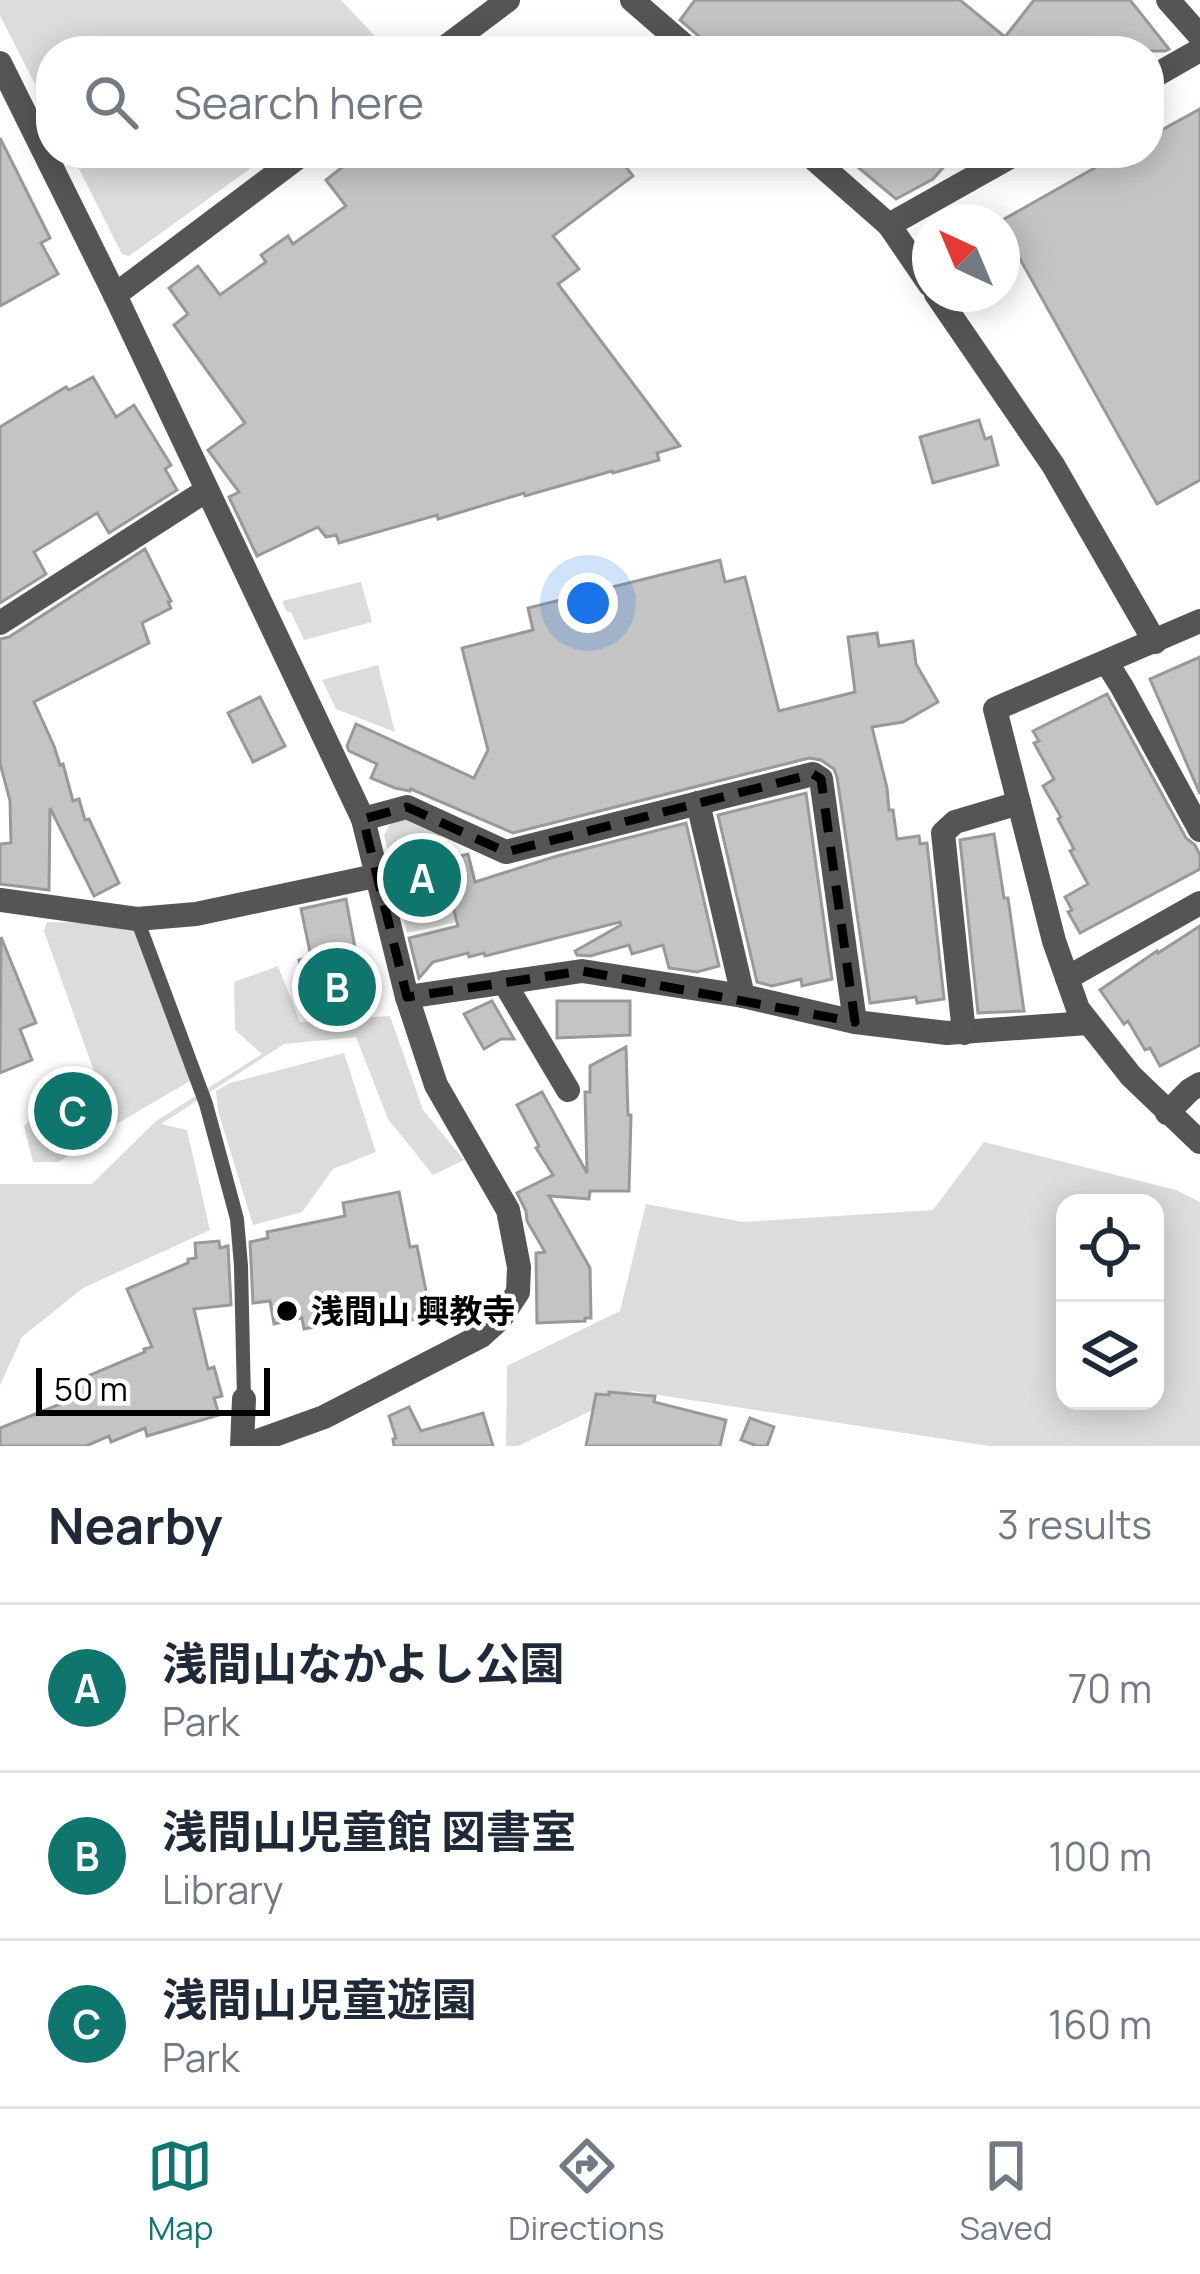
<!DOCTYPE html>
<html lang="en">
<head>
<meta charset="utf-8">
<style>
	:root { --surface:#fff; --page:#f2f2f3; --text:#1f2937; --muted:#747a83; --line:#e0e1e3; --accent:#0f766e }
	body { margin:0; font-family:Manrope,"Noto Sans JP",sans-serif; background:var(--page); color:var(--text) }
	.controls { position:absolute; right:36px; bottom:36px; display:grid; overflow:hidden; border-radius:24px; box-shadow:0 6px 30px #0003 }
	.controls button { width:108px; height:108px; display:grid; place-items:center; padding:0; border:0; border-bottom:3px solid var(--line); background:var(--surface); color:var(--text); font:60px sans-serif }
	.compass { position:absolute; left:912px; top:204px; width:108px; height:108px; border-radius:50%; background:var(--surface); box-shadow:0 6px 30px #0003; rotate:316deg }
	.scale { position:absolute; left:36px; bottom:30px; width:234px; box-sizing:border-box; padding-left:12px; border:6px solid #000; border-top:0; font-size:33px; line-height:42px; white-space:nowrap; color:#000; -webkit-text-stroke:9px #fff; paint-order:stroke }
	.you { position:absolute; left:588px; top:603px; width:42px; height:42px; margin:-30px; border:9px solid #fff; border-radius:50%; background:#1a73e8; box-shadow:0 0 0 18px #1a73e833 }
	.badge { display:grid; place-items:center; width:78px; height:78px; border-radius:50%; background:var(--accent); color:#fff; font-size:39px; font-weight:700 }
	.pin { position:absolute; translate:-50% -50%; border:6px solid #fff; box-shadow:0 3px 12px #0006 }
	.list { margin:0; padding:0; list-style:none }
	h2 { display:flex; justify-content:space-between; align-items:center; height:156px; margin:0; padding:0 48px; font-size:51px }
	h2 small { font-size:39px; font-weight:400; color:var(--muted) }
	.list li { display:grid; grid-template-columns:78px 1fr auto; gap:36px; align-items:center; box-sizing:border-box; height:168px; padding:0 48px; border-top:3px solid var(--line) }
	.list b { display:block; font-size:45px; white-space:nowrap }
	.list p { margin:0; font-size:39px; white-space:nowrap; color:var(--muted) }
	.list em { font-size:39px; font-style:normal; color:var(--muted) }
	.icon { flex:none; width:66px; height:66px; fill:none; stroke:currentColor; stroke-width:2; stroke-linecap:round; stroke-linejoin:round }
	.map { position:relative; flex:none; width:1200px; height:1446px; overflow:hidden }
	.search { position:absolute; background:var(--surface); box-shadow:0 6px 30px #0003; left:36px; right:36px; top:36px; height:132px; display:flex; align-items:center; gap:30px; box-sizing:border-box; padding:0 42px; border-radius:48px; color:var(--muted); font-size:45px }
	.sheet { height:660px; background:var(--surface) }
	nav { display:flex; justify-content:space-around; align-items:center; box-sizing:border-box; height:168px; border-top:3px solid var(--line); background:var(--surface); font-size:33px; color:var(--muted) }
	nav a { display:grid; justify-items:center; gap:6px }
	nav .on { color:var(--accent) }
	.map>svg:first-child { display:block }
	.green { fill:#dcdcdc; fill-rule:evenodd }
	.building { fill:#c4c4c4; stroke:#999; stroke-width:3 }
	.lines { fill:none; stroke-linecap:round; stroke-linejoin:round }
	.lane { stroke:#555; stroke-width:14 }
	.street { stroke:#555; stroke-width:24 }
	.marked { fill:none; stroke:#000; stroke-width:9; stroke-dasharray:24 15; stroke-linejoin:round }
	.poi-dot { fill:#000; stroke:#fff; stroke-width:4.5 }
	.labels { text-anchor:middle; stroke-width:9; stroke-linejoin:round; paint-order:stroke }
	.poi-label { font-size:33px; font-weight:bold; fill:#000; stroke:#fff; text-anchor:start }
</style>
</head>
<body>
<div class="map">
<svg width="1200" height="1446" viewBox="0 0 1200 1446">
	<rect width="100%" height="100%" fill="#fff"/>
	<g class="green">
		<path d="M0,0H341L389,51H51V115L0,16Z"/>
		<path d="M71,153H272L129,256L122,254Z"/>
		<path d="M361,582L372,622L304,640L291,612H287L282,601Z"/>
		<path d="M378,665L395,732L336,709L322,680Z"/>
		<path d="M408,818L439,831L461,921L407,933L384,835L391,822Z"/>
		<path d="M47,922L136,924L190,1081L113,1126L59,1162H33L24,1126L55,1095L93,1076L111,1119L44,931Z"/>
		<path d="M278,966L300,1022L390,1016L423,1110L464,1160L433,1175L388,1119L356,1037L284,1044L161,1124L187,1130L210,1230L83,1288L22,1337L0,1385V1184H92L156,1121L262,1054L235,1030L234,982Z"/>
		<path d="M344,1053L376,1152L333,1169L302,1212L253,1225L218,1111L216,1091L230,1083Z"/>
		<path d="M984,1142L1176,1190L1200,1202V1446H989L632,1391L518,1446H506L507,1366L620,1311L646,1204L743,1222L933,1210ZM1065,1203H1155V1401H1065Z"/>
	</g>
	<g class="building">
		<path d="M695,0H960L1005,37L1034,0H1130L1169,49L1165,51H716L680,20Z"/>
		<path d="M1200,109V480L1157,504L1002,227V222H999L1121,153H1149V137Z"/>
		<path d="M0,138L50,238L41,243L58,274L0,306Z"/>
		<path d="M360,153H615L633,176L553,236L579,269L558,284L680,446L657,453L659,460L613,473L612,471L525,496L524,493L438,519L437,515L339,543L336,535L326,537L318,527L257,556L229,497L239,492L208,450L245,423L174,325L188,314L169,288L198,266L220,295L266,262L261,255L288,236L293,244L346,206L326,180Z"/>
		<path d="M841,153H956L933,179L896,199Z"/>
		<path d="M93,377L116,417L134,405L171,465L165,469L177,490L109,533L97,513L34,552L46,574L0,603V427L66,387L69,390Z"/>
		<path d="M979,420L985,439L991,437L998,465L933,483L920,437Z"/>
		<path d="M145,549L171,601L168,602L171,608L142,623L149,643L34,702L54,746L60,765L63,764L73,801L79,799L85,820L89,819L119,883L94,896L50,808L49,890L0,884V844L11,843L10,801L0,763V639L9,637Z"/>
		<path d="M720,560L725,582L745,577L779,711L855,692L848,637L877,633L879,646L913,641L916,664L938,702L903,722L872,727L887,788L889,810H893L897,839L919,836L920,844L927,843L944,999L917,1003L916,997L870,1003L837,777L834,769L821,760L809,758L513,833L411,789L410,791L395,788L371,778L377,764L349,751L347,746L356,724L474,778L488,750L462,648L533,630L528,608Z"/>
		<path d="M1200,657V794L1150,679Z"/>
		<path d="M1107,694L1186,838L1195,845L1200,855V869L1080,933L1068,912L1072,910L1065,897L1088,884L1070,851L1074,849L1058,819L1061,817L1043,786L1054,779L1034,743L1039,741L1033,731Z"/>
		<path d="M260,697L285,746L253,762L228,713Z"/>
		<path d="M806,793L832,979L802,986L801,979L772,986L757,982L718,815Z"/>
		<path d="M686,823L719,966L697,972L669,968L663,945L632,954L629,945L590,956L577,955L575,951L621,925L620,922L485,956L484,953L469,957L468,953L433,962L419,978L409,938L458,926L441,861L468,854L475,882L557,856Z"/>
		<path d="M994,834L1004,898H1008L1024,1011L978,1013L960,840Z"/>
		<path d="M346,899L365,1002L313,1013L309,996L306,997L299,960L311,957L301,909Z"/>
		<path d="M1200,926V1045L1160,1066L1150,1048L1145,1050L1128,1021L1124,1024L1100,990L1157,951L1158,953Z"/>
		<path d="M1,937L36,1023L20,1029L32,1060L0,1073Z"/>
		<path d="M492,1001L514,1039H501L484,1049L464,1014Z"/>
		<path d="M557,1001H630V1035L557,1038Z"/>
		<path d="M626,1047L628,1115H631L629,1191H590L589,1199L549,1196L590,1268L591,1318H585V1321L537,1323L536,1253L545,1252L527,1221L526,1211L517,1193L553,1175L536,1148L539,1146L517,1105L542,1092L587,1173L585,1092H590V1066Z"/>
		<path d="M399,1192L410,1247L417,1246L431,1316L376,1327L374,1315L304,1329L302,1318L274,1324L270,1301L253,1303L250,1242L268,1238L267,1232L345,1216L343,1203Z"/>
		<path d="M219,1241L220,1248L228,1246L231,1305L194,1309L208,1369L214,1367L222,1396L214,1398L219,1415L147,1436L145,1428L111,1442L109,1436L86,1446H0V1428L78,1397L71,1383L145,1352L144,1349L152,1347L127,1289L188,1263V1259L196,1258L195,1243Z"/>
		<path d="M609,1392L655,1396L654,1402L726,1420L720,1446H586L596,1394L609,1395Z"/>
		<path d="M409,1407L421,1431L483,1413L493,1446H394L393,1439L396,1438L389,1416Z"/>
		<path d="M750,1418L774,1427L767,1446H757L741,1440Z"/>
	</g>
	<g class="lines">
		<path class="lane" d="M137,919L206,1104L237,1219L241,1266L244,1399"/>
		<g class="street">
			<path d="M632,0L691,51"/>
			<path d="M1168,0L1200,36"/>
			<path d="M440,51L508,0"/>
			<path d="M0,63L115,295L363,819L407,997L436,1085L508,1210L519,1267L518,1292L501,1318L481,1336L324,1417L244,1446"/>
			<path d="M1149,79L1200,50"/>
			<path d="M807,153L889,225L930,285"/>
			<path d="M889,225L1017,153"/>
			<path d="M936,294L1053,465L1155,642"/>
			<path d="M115,295L304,153"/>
			<path d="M1200,621L995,709L1054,941L1078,1009L1131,1076L1200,1142"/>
			<path d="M0,623L207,490"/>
			<path d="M1107,663L1122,687L1200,830"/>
			<path d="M698,803L743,996"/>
			<path d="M363,819L407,807L506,852L813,774L821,779L855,1022"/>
			<path d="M0,900L137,919L196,914L375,876"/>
			<path d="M1067,978L1200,903"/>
			<path d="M504,982L568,1090"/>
			<path d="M407,997L582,971L743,996L855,1022L947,1033L1088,1023"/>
			<path d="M964,1033L943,833L955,822L1019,803"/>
			<path d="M1167,1113L1190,1090L1200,1084"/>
			<path d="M242,1446L244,1399"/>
		</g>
	</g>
	<path class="marked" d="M813,774L821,779L855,1022L582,971L407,997L363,819L407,807L506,852Z"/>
	<circle class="poi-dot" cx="287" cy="1311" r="12"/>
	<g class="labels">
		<g class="poi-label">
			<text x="311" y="1323">浅間山 興教寺</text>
		</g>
	</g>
</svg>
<div class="controls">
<button><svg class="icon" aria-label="locate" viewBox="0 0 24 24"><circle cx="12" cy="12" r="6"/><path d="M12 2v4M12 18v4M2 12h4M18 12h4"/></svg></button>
<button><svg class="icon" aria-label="layers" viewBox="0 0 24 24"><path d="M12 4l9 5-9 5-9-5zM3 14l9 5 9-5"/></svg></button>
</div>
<svg class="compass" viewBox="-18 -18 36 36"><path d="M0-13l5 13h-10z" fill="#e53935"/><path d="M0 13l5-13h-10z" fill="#747a83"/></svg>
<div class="scale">50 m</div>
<div class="you"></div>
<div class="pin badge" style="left:422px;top:878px">A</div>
<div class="pin badge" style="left:337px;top:987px">B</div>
<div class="pin badge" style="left:73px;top:1111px">C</div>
<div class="search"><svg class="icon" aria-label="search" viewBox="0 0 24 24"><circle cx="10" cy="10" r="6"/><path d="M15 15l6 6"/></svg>Search here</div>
</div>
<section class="sheet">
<h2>Nearby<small>3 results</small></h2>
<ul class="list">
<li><span class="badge">A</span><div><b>浅間山なかよし公園</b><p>Park</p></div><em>70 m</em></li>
<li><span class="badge">B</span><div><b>浅間山児童館 図書室</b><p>Library</p></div><em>100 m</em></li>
<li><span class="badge">C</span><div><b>浅間山児童遊園</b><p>Park</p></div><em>160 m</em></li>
</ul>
</section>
<nav>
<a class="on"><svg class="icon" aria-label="map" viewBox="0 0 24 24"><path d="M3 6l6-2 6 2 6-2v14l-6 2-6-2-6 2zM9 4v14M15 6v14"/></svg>Map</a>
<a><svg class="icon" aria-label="directions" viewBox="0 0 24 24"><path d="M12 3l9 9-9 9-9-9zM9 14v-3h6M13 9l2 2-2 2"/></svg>Directions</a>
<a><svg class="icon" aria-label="saved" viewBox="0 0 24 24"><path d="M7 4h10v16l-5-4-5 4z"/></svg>Saved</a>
</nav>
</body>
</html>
